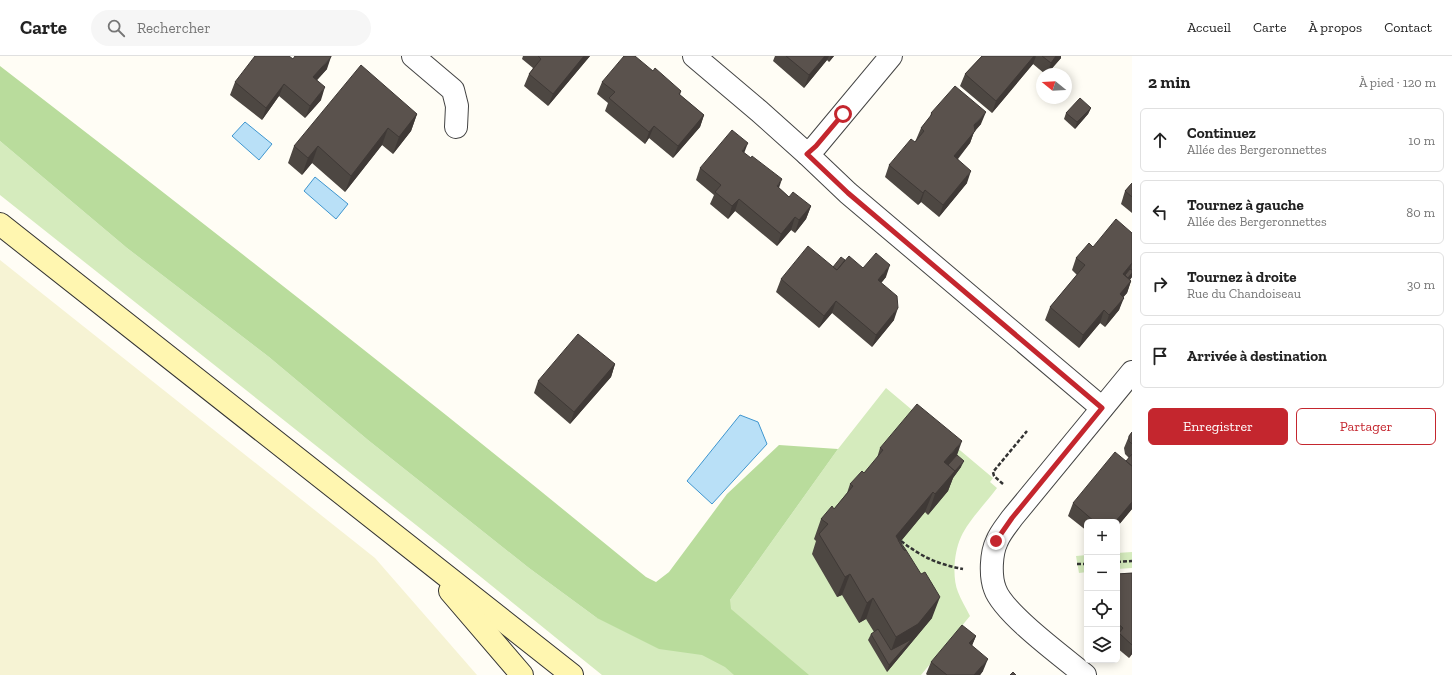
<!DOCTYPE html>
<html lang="fr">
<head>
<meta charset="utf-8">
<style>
	:root { --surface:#fff; --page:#f6f6f6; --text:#222; --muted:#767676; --line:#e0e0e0; --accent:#c4262e }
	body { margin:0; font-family:"Zilla Slab",serif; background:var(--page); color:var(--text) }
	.controls { position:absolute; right:12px; bottom:12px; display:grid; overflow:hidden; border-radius:6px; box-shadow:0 2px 10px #0003 }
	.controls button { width:36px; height:36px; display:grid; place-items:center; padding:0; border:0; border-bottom:1px solid var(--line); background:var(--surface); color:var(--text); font:20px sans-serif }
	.compass { position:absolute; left:1036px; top:12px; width:36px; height:36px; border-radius:50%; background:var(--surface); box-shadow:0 2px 10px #0003; rotate:288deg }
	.stop { position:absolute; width:12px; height:12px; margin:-9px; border:3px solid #c4262e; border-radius:50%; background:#fff }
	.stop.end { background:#c4262e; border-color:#fff; box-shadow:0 1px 4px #0008 }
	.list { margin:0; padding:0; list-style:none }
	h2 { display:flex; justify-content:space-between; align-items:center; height:52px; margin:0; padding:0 16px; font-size:17px }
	h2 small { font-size:13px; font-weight:400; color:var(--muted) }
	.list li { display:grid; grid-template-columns:26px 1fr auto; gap:12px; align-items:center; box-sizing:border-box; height:64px; margin:0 8px 8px; padding:0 8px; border:1px solid var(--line); border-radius:6px }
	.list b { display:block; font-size:15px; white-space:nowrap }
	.list p { margin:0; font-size:13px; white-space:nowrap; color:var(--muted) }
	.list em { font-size:13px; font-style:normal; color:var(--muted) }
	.actions { display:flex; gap:8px; padding:12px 16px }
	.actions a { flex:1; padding:9px 0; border:1px solid var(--accent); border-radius:6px; text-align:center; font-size:14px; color:var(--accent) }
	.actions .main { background:var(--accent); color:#fff }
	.icon { flex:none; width:22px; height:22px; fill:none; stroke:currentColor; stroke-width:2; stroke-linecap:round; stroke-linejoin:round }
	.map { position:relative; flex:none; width:1132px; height:619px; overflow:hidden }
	header { display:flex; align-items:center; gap:24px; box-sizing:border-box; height:56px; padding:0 20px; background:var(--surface); border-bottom:1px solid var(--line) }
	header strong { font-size:19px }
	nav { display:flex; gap:22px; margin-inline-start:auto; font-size:14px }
	.search { width:280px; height:36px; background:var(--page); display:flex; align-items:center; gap:10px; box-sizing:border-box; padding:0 14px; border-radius:22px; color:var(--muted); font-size:15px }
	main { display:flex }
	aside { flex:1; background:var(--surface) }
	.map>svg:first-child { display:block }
	.farmland { fill:#f6f3d4 }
	.green { fill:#d5ebbd }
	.forest { fill:#b9dc9c }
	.water { fill:#b9e0f7; stroke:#3f96cf }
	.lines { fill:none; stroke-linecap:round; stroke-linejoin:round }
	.minor-casing { stroke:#444; stroke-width:24 }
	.secondary-casing { stroke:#333; stroke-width:24 }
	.path { stroke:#333; stroke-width:2.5; stroke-dasharray:4 2; stroke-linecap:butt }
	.minor { stroke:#fff; stroke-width:22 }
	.secondary { stroke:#fff6b0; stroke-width:22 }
	.wall { fill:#4d4742 }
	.shaded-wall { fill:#3f3936 }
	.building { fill:#5a524d; stroke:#3f3936 }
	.route { stroke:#c4262e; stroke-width:5 }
</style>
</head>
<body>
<header>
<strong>Carte</strong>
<div class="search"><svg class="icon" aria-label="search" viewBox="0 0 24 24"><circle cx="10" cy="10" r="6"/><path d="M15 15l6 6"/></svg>Rechercher</div>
<nav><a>Accueil</a><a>Carte</a><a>À propos</a><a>Contact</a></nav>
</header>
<main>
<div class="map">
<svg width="1132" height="619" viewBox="0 0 1132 619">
	<rect width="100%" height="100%" fill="#fffdf5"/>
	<path class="farmland" d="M0,204L375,502L477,619H0Z"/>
	<g class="green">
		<path d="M0,85L127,192L269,301L368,384L529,512L597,562L730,544L838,393L886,332L993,422L990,426L997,432C986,447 968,465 961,481C954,496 952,521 958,536C961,544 966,552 970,560L921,619H602L445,492L0,139Z"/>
		<path d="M1132,496V512L1117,513V497Z"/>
		<path d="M1087,499V516L1079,517L1076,500Z"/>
	</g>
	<path class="forest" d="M0,10C218,178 434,347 646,521L656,526L669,516L727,438L779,389L838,393L730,544L731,553L809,619H734L725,611L702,599L659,593L597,562L529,512L368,384L269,301L127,192L0,85Z"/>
	<g class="water">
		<path d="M245,66L272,88L259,104L232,80Z"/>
		<path d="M315,121L348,148L336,163L304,135Z"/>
		<path d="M740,359L758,366L767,388L712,448L687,425Z"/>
	</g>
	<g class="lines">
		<g class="minor-casing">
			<g id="minor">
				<path d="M413,0L453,34L457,50L456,71"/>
				<path d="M694,0L759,55L807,98L848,137L1102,352"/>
				<path d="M807,98L816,90L891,0"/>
				<path d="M1085,619C1063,601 1003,557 995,533C990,520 991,497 997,485C1000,477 1007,469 1012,462L1132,316"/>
			</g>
		</g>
		<g class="secondary-casing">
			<g id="secondary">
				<path d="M0,168L572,619"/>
				<path d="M450,535L522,619"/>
			</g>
		</g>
		<g class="path">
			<path d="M1003,428L994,420L993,416L1027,375"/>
			<path d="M901,485C922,501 937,508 963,513"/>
			<path d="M1117,506L1132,505"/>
			<path d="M1077,508H1087"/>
		</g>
		<use href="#minor" class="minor"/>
		<use href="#secondary" class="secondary"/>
	</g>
	<g class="wall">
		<path d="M523,0H590L548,50L524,30L529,18L533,12L522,3Z"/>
		<path d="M775,0H834L829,6L827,4L804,32L773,5Z"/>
		<path d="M982,0H1061V2L1047,18H1045L1033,8L992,57L960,30L965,18Z"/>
		<path d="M293,3L327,13L317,24L321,44L305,62L279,40L262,64L230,39L235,26Z"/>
		<path d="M602,26L681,35L680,39L704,59L700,71L673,102L649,82L645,88L605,55L608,47L597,38Z"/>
		<path d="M1091,52L1088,58L1075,73L1064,63L1066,57Z"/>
		<path d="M931,57L981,68L974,76L970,87L958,103L967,127L939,161L921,146L918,149L885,121L889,109L915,86L921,72L930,61Z"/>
		<path d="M417,58L411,75L393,98L382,89L345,136L312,107L302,119L288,107L294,90Z"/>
		<path d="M744,97L779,132L789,141L811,150L806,163L795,177L791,174L777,190L735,155L728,163L710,148L714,139L696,124L700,112Z"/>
		<path d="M1132,127V157L1121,148L1125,135Z"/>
		<path d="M1132,177V221L1130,224L1131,225L1127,237L1123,241L1119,254L1105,271L1100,267L1079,292L1045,264L1050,251L1077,219L1072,214L1076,202L1093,191Z"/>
		<path d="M845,204L886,221L881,227L894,264L872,291L832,257L819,272L776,236L781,223L833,211Z"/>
		<path d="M615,308L611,321L570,368L534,337L538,325Z"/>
		<path d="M1132,376V453L1117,471V466H1087V475L1068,460L1073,447L1126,405L1129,402L1125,398L1124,392L1129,380Z"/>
		<path d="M880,392L957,399L961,411L953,422L948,435L928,459L925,456L900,486L932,562L887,616L868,584L871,578L874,576L866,563L859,567L842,539L837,541L812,498L816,485L814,483L821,463L834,453L847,437L850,428L864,417L877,402Z"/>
		<path d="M1132,517V598L1129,602L1117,592V518Z"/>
		<path d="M976,580L972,589L983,615L980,619H927L926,618L931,606Z"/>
	</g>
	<g class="shaded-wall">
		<path d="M584,0H590L548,50L553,38Z"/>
		<path d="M825,0H829L827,4L804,32L809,19Z"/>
		<path d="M831,0H834L829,6Z"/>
		<path d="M1034,0H1036L1033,8L992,57L996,45Z"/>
		<path d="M1056,0H1061V2L1047,18L1051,7Z"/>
		<path d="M331,1L327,13L308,34L313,21Z"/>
		<path d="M284,28L279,40L262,64L266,52Z"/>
		<path d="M325,31L321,44L305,62L310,50Z"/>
		<path d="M1091,52L1088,58L1075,73L1077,66Z"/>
		<path d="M986,56L981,68L974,76L970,87L950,112L954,100L974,69Z"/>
		<path d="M417,58L411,75L393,98L399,81Z"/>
		<path d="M704,59L700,71L673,102L678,90Z"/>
		<path d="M654,70L649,82L645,88L649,76Z"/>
		<path d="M388,72L382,89L345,136L351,120Z"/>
		<path d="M748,87L743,100L742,95Z"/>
		<path d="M318,90L312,107L302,119L308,102Z"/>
		<path d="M971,115L967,127L939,161L943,149Z"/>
		<path d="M782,123L778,135L777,130Z"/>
		<path d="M925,134L921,146L918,149L923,137Z"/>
		<path d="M739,143L735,155L728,163L732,150Z"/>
		<path d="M811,150L806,163L795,177L799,164Z"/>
		<path d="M795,161L791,174L777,190L781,178Z"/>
		<path d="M1132,207L1128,219L1121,224L1123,218Z"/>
		<path d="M890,209L886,221L878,231V224Z"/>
		<path d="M1132,217V221L1122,233L1124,226Z"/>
		<path d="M1131,225L1127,237L1115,251L1120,238Z"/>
		<path d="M1124,242L1119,254L1105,271L1109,259Z"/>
		<path d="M836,245L832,257L819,272L824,260Z"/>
		<path d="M898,252L894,264L872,291L876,279Z"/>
		<path d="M1104,254L1100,267L1079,292L1083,279Z"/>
		<path d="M615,308L611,321L570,368L574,356Z"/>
		<path d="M962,385L955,405L941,421L944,406Z"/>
		<path d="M964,405L961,411L953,422L948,435L928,459L935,438Z"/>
		<path d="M933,436L925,456L892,496L896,480Z"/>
		<path d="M1132,446V453L1117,471V466H1115Z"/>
		<path d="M850,518L842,539L837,541L845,521Z"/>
		<path d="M940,541L932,562L887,616L889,609V601L896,581Z"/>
		<path d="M873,542L866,563L859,567L867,547Z"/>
		<path d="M976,580L971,592L969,587Z"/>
		<path d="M1132,592V598L1129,602Z"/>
		<path d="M988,603L983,615L980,619H974Z"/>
	</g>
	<g class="building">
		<path d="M255,0H289L293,3L295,0H331V1L313,21L325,31L310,50L284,28L266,52L235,26Z"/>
		<path d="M538,0H584L553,38L529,18L541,3Z"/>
		<path d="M624,0H635L653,15L655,12L681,35L679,38L704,59L678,90L654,70L649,76L609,42L615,36L602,26Z"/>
		<path d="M786,0H825L809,19Z"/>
		<path d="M982,0H1034L996,45L965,18Z"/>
		<path d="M1042,0H1056L1051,7Z"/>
		<path d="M361,9L417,58L399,81L388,72L351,120L318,90L308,102L294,90Z"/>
		<path d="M955,30L986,56L974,69L975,75L954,100L971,115L943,149L925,134L923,137L889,109L911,83L915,86L924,75L921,72L932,58L931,57Z"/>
		<path d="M1080,42L1091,52L1077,66L1066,57Z"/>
		<path d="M732,74L748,87L742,95L751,102L752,100L782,123L777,130L789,141L793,136L811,150L799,164L795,161L781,178L739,143L732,150L715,136L721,129L700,112Z"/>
		<path d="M1132,127V141L1125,135Z"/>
		<path d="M1116,163L1132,177V207L1123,218L1131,225L1120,238L1124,242L1109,259L1104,254L1083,279L1050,251L1085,209L1076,202L1089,187L1093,191Z"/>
		<path d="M808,190L837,214L849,200L863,212L876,197L890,209L878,224L897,240L898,252L876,279L836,245L824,260L781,223Z"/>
		<path d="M841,201L845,204L837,214L833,211Z"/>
		<path d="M1130,213L1132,214V217L1128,222L1125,219Z"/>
		<path d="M578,278L615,308L574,356L538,325Z"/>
		<path d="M917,348L962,385L944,406L955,415L935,438L933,436L896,480L904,494H906L921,518L925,516L940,541L918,568L896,581L873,542L867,547L850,518L845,521L819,478L828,468L821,463L832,450L834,453L853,430L850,428L862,415L864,417L883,394L880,392Z"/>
		<path d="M1132,376V388L1129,385V380Z"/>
		<path d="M1115,396L1132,410V446L1115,466H1095L1073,447Z"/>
		<path d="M1132,398V410L1126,405Z"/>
		<path d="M957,399L964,405L955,415L948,409Z"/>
		<path d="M898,484H899L906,494H904Z"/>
		<path d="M1132,517V589L1119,577L1123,572L1117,567V518Z"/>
		<path d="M962,569L976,580L969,587L988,603L974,619H947L931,606Z"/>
		<path d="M878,573L891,594L912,583L889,609L871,578Z"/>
		<path d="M1013,616L1016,619H1010Z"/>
	</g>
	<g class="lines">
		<path class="route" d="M843,58L816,90L807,98L848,137L1102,352L1012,462L996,485"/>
	</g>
</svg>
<div class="controls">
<button>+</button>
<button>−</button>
<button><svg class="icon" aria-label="locate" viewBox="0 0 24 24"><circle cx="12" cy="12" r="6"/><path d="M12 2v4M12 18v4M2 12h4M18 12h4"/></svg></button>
<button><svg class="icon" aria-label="layers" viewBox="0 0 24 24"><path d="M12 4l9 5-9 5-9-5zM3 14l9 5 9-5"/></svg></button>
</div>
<svg class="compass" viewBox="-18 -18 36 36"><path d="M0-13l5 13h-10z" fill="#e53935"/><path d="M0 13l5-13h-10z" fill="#767676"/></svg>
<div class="stop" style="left:843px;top:58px"></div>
<div class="stop end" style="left:996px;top:485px"></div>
</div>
<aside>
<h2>2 min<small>À pied · 120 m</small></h2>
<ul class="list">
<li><svg class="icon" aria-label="ahead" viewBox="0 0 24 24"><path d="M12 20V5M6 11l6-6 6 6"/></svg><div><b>Continuez</b><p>Allée des Bergeronnettes</p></div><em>10 m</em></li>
<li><svg class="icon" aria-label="left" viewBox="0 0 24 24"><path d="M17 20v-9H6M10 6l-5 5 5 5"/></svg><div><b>Tournez à gauche</b><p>Allée des Bergeronnettes</p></div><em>80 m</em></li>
<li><svg class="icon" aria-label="right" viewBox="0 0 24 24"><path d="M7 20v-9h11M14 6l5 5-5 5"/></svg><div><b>Tournez à droite</b><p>Rue du Chandoiseau</p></div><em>30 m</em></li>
<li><svg class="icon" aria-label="arrive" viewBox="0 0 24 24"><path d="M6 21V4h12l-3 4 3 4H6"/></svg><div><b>Arrivée à destination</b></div></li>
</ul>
<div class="actions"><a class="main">Enregistrer</a><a>Partager</a></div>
</aside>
</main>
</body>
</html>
